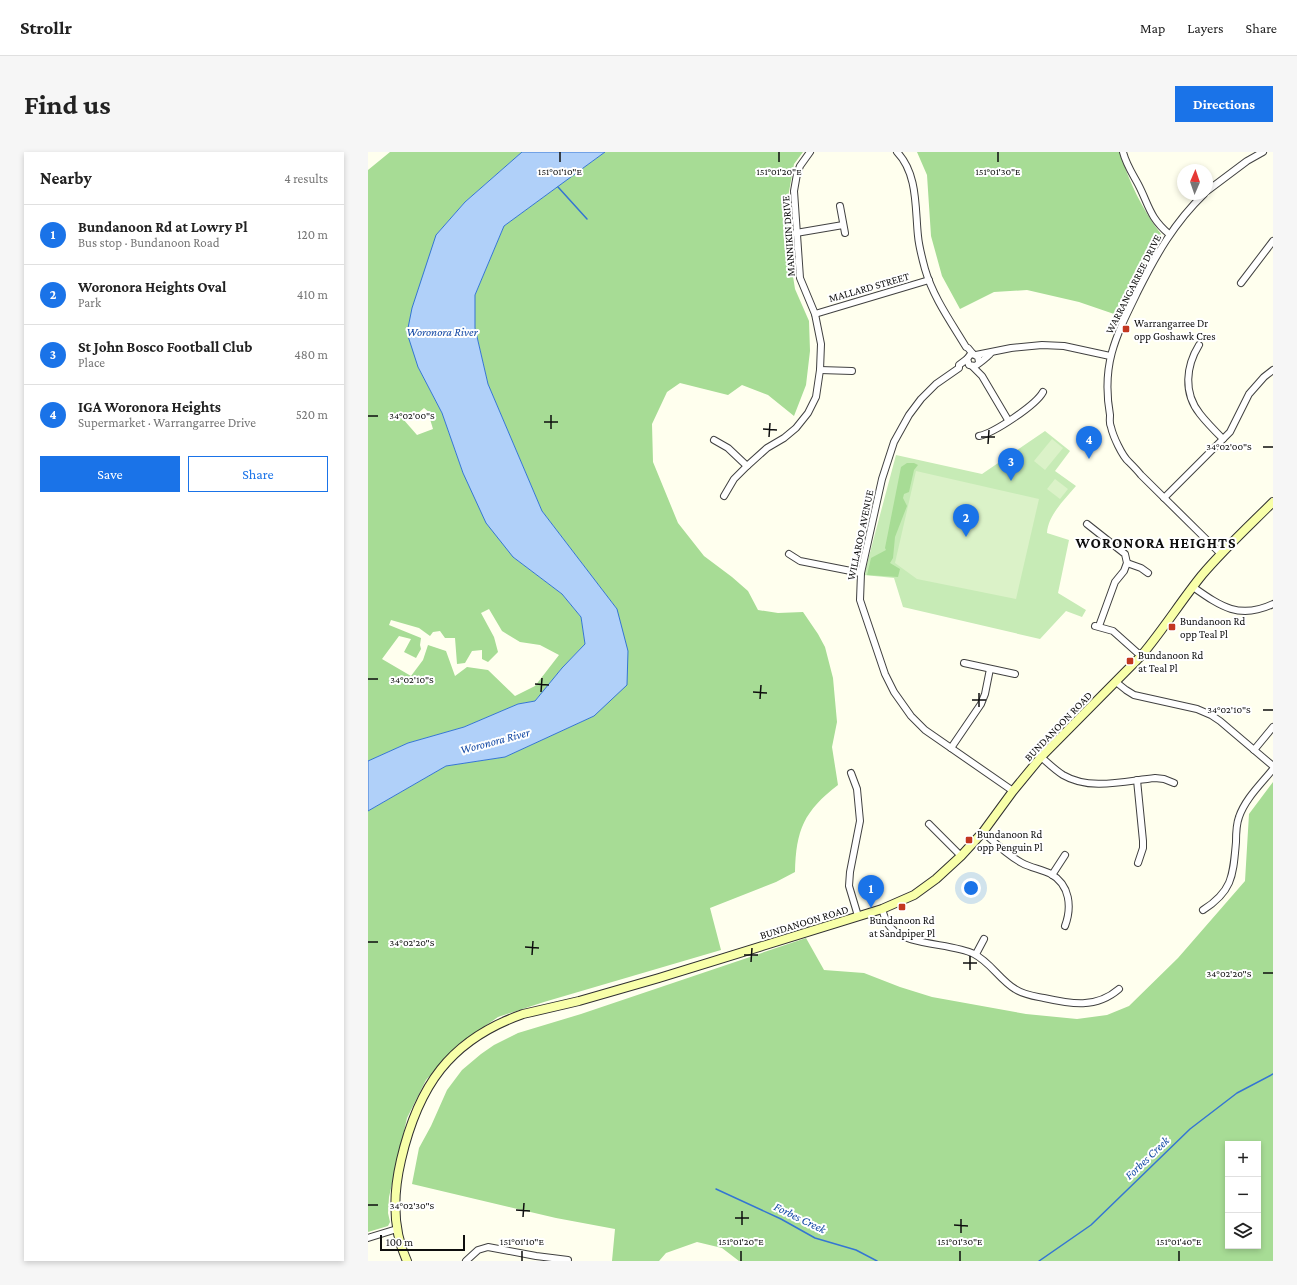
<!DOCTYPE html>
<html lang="en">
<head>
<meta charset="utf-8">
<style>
	:root { --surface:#fff; --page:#f6f6f6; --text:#222; --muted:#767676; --line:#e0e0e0; --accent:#1a73e8 }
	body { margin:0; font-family:"Crimson Pro",serif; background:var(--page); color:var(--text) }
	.controls { position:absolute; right:12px; bottom:12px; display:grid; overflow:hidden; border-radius:0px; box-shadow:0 2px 6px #0003 }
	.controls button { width:36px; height:36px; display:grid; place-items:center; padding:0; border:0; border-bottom:1px solid var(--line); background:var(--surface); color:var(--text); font:20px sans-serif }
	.compass { position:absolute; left:809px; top:12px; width:36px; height:36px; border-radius:50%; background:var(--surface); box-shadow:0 2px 6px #0003; rotate:2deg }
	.scale { position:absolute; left:12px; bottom:10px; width:85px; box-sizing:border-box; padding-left:4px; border:2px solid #0e0e0e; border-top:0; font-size:11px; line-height:14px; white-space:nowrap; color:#0e0e0e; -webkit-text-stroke:3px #fff; paint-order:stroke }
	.you { position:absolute; left:603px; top:736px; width:14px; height:14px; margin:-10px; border:3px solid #fff; border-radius:50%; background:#1a73e8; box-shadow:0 0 0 6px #1a73e833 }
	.badge { display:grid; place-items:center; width:26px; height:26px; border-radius:50%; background:var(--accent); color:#fff; font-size:13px; font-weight:700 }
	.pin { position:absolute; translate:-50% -33px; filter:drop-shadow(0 1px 2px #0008) }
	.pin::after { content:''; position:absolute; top:21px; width:14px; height:12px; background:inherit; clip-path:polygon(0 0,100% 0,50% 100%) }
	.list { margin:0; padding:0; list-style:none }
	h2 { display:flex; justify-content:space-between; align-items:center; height:52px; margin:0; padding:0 16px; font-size:17px }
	h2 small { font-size:13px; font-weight:400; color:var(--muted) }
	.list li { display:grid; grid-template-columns:26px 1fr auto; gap:12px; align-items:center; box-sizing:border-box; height:60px; padding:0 16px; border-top:1px solid var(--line) }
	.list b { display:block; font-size:15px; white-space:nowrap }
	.list p { margin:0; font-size:13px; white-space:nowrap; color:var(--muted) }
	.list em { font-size:13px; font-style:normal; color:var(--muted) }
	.actions { display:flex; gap:8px; padding:12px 16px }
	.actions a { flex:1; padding:9px 0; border:1px solid var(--accent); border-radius:0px; text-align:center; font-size:14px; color:var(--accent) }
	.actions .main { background:var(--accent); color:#fff }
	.icon { flex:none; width:22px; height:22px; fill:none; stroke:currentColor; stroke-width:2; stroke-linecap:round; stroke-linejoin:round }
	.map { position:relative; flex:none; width:905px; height:1109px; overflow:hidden; border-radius:0px }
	header { display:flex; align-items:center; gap:24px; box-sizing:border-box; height:56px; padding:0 20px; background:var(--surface); border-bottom:1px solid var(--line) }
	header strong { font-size:19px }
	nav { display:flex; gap:22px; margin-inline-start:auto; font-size:14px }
	.intro { display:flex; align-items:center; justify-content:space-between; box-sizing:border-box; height:96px; padding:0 24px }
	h1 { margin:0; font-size:28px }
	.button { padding:10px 18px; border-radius:0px; background:var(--accent); color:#fff; font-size:14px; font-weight:700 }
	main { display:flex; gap:24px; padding:0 24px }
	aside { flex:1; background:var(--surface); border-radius:0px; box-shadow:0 2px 6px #0003 }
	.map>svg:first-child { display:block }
	.green { fill:#c7ebb6 }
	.forest { fill:#a7dc95; fill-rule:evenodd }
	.pitch { fill:#dbf2c8 }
	.water { fill:#b0d0f9; stroke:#3475d3 }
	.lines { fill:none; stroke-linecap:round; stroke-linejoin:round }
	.stream { stroke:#3475d3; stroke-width:1.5 }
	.street-casing { stroke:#414141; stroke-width:8 }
	.secondary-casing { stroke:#303030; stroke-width:10 }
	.street { stroke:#fff; stroke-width:6 }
	.secondary { stroke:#f8ffa9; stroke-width:8 }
	.ticks { fill:none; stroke:#0e0e0e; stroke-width:1.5 }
	.poi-dot { fill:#c33720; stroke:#fff; stroke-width:1.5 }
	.labels { text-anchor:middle; stroke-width:4; stroke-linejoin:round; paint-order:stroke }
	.street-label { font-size:11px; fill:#0e0e0e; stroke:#fff }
	.poi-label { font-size:11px; fill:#0e0e0e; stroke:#fff; text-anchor:start }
	.water-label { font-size:12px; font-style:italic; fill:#1248a4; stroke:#fff }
	.district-label { font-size:15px; font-weight:bold; letter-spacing:1px; fill:#0e0e0e; stroke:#fff }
	.ticks-label { font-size:10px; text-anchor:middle; fill:#0e0e0e; stroke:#fff; stroke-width:4; stroke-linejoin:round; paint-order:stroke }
</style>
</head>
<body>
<header>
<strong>Strollr</strong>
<nav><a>Map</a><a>Layers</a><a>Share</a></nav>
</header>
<div class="intro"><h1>Find us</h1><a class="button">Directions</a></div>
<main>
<aside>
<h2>Nearby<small>4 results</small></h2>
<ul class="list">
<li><span class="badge">1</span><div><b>Bundanoon Rd at Lowry Pl</b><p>Bus stop · Bundanoon Road</p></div><em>120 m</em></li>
<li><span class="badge">2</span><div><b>Woronora Heights Oval</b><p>Park</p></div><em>410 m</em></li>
<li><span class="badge">3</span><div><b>St John Bosco Football Club</b><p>Place</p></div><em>480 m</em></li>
<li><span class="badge">4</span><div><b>IGA Woronora Heights</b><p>Supermarket · Warrangarree Drive</p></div><em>520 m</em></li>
</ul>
<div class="actions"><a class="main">Save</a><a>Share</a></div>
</aside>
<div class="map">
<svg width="905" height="1109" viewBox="0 0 905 1109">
	<rect width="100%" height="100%" fill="#ffe"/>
	<path class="green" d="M677,279L702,299L687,319L708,334C697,347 680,363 679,381L701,388L690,441L718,458L714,465L698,459L672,487L535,455L526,426L496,423L528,303L614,322Z"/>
	<g class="forest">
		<path d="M22,0H154L97,50L68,83L50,215L74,261L95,321L145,405L194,442L213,465L217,492L194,516L167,549L150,552L96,575L40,591L0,609V18ZM56,256L62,261V267L65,277L49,283L35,267L47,264ZM121,457L134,479L152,490L172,493L191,503L167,534L147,544L120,518L99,515L87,524L78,499L60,493L55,508L43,524L14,507L31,484L43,487L36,500L48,506L53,497L52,493L53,486L21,473L23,468L51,476L62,484L65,480L72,479L77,486H87L89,512L97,511L104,499L114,498V507L120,510L130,500L126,485L113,461Z"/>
		<path d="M237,0H435L426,12L420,45L419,66L422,105L427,137L441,169L442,199L438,233L426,264L400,243L374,233L360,243L312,231L299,240L284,272L285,310L310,371L336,404L364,425L380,439L390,458L410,461L435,460L450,482L457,495L465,526L469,570L464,595L470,633C436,659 428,678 427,720L408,730L342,756L353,798L176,850L130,865L90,893L58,928L39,966L21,1045L20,1061L22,1070L20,1074L0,1080V659L78,614L137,605L226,564L249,457L174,359L120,232L107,176V143L136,74Z"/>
		<path d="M549,0H752C760,28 775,59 793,82L749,163L711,150L659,138L626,140L592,157L574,124L563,84L559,23Z"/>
		<path d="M539,311H546L550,313L546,318L541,340L536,342L535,346L539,354L527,385L525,406L522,411L532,417L530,425L499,423L503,406L518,398L517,396L533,315Z"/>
		<path d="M905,630V1109H371L354,1096L329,1090L298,1101L291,1109H244L247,1077L188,1066L44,1032L51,996L63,974L79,938L94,918L113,902L126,893L150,881L213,862L438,786L456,818L496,821L532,835L564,845L658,862L709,867L739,863L761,854L810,806L877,729L881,662ZM860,992H890V1094H860Z"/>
	</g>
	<g class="pitch">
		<path d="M684,287L695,296L677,318L666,309Z"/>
		<path d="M548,319L671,347L648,447L549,427L527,411Z"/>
		<path d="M687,327L700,337L692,347L679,337Z"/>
	</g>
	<path class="water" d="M154,0H237L136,74L107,143V176L120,232L174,359L249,457L260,499L259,533L226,564L137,605L78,614L0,659V609L40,591L96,575L150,552L167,549L194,516L217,492L213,465L194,442L145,405L118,371L95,321L74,261L50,215L39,181L44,156L68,83L97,50Z"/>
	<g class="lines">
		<g class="stream">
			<path d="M190,35L219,67"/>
			<path d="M348,1037L413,1067L447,1086L488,1098L509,1109"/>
			<path d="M671,1109L723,1073L822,977L869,941L905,922"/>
		</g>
		<g class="street-casing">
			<g id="street">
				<path d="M529,0C550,22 547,56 550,84C551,95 554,106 557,117C565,145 583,170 598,195L600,196L605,202"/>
				<path d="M755,0C758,12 764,21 770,32C781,53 781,65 801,82"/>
				<path d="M839,39L879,9L895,0"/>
				<path d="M836,42C806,71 788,103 770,139C748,184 733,212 742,263C742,268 741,271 743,275C745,284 754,304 761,310C765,314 769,318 773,323L853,402"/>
				<path d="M472,54L477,81"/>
				<path d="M428,81L475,73"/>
				<path d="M873,131L905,89"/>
				<path d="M447,162L561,128"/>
				<path d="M831,193C818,214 815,241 832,262C839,271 847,279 855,287"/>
				<path d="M608,203L643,196L674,193L696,194L742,204"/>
				<path d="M599,207L591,213V216L568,232L553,247L541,263L526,290L514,327L493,421L492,448L517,522L526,540L543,564L557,578L645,639"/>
				<path d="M611,210L610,205L605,202L602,203L599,207L601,213L607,214C608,214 623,202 623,201"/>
				<path d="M605,215L614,224L640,268"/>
				<path d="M452,218L484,219"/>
				<path d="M611,284C626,281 668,253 675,240"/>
				<path d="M346,288L360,296L379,314"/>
				<path d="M356,344L366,327L379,314L399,296L416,286L428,276L440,261L448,245L452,218L453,192L447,162L432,126L426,39L429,22L432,14L442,0"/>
				<path d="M796,346L862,280L881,242L896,225L905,218"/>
				<path d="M719,372L757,402L759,411L756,419L747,430L731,474"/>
				<path d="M421,402L432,409L493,421"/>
				<path d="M759,411L773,416L780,421"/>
				<path d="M825,435C852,454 871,468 905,452"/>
				<path d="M727,474L745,479L773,504"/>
				<path d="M596,511L647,522"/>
				<path d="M748,530L758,538L766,543L829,557L843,563L852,569L905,614"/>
				<path d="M583,596L613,552L617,542L622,517"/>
				<path d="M886,598L905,575"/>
				<path d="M673,605C680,611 687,618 695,623C722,639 757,629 787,626L796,627L806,631"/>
				<path d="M483,621L489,637L492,669L482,720L481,734L490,764"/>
				<path d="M769,628L775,689V696L770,711"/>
				<path d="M561,672L593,704"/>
				<path d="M615,680C627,691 639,703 654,711C663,716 673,717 683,722C702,733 704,755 697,774"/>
				<path d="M684,723L697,703"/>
				<path d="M514,757C516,764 518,771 523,776C539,794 584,791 606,802C622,810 632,828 647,837C656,843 666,844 676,846C703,852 728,857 751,837"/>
				<path d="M835,758C865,739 865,723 868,690C868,681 868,673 871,665C877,647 893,632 905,617"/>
				<path d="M608,802L616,787"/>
				<path d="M0,1086L29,1077"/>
				<path d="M98,1109L110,1098L120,1095L168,1104L200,1108"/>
			</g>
		</g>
		<g class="secondary-casing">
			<path id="secondary" d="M39,1109C24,1077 25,1042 33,1008C50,935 81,888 155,862L211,849L291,826L514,757L546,743L568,727L593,704L615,680L645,639L673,605L773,504C795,478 813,449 834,423C856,397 881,374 905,350"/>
		</g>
		<use href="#street" class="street"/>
		<use href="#secondary" class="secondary"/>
	</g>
	<path class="ticks" d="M192,10V0M411,10V0M630,10V0M0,264H10M176,270H190M183,277V263M395,277L409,278M401,285L402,271M613,285H627M620,292L621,278M895,295H905M0,527H10M167,532L181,533M173,540L174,526M385,540L399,541M392,547L393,533M604,548H618M611,555V541M895,558H905M0,790H10M157,795L171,796M164,803L165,789M376,803H390M383,810L384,796M595,811H609M602,818V804M895,821H905M0,1053H10M148,1058L162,1059M155,1065L156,1051M367,1066H381M374,1073V1059M586,1073L600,1074M593,1081V1067M154,1109V1099M373,1109V1099M592,1109V1099M811,1109V1099"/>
	<g class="poi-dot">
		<rect x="754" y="173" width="8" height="8" rx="2"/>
		<rect x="800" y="471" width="8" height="8" rx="2"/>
		<rect x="758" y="505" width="8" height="8" rx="2"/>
		<rect x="597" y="684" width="8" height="8" rx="2"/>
		<rect x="530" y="751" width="8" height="8" rx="2"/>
	</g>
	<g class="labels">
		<g class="street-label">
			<text transform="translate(420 84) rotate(-94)" y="4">MANNIKIN DRIVE</text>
			<text transform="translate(765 132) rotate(-63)" y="4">WARRANGARREE DRIVE</text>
			<text transform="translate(501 135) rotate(-16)" y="4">MALLARD STREET</text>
			<text transform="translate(492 383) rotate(-78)" y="4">WILLAROO AVENUE</text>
			<text transform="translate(690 574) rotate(-46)" y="4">BUNDANOON ROAD</text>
			<text transform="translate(436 770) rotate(-17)" y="4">BUNDANOON ROAD</text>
		</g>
		<g class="poi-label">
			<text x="766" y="175">Warrangarree Dr<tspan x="766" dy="13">opp Goshawk Cres</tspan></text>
			<text x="812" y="473">Bundanoon Rd<tspan x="812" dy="13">opp Teal Pl</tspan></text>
			<text x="770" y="507">Bundanoon Rd<tspan x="770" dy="13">at Teal Pl</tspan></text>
			<text x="609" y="686">Bundanoon Rd<tspan x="609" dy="13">opp Penguin Pl</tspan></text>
			<text x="534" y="772" text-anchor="middle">Bundanoon Rd<tspan x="534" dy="13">at Sandpiper Pl</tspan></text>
		</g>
		<g class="water-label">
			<text x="74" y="184">Woronora River</text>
			<text transform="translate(127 589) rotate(-15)" y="4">Woronora River</text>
			<text transform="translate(779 1006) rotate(-44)" y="4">Forbes Creek</text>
			<text transform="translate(432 1066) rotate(26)" y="4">Forbes Creek</text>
		</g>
		<g class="district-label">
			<text x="788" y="396">WORONORA HEIGHTS</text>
		</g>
	</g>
	<g class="ticks-label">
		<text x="192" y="23">151°01'10"E</text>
		<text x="411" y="23">151°01'20"E</text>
		<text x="630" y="23">151°01'30"E</text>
		<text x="44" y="267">34°02'00"S</text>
		<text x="861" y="298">34°02'00"S</text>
		<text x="44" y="531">34°02'10"S</text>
		<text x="861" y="561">34°02'10"S</text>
		<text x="44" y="794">34°02'20"S</text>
		<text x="861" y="825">34°02'20"S</text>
		<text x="44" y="1057">34°02'30"S</text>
		<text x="154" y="1093">151°01'10"E</text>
		<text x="373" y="1093">151°01'20"E</text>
		<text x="592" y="1093">151°01'30"E</text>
		<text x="811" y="1093">151°01'40"E</text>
	</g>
</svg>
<div class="controls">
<button>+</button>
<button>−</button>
<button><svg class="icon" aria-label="layers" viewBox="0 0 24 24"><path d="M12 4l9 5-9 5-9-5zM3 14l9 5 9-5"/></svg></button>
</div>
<svg class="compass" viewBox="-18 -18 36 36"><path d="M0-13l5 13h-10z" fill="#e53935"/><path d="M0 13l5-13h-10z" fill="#767676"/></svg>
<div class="scale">100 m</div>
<div class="you"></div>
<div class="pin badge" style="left:503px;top:756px">1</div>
<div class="pin badge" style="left:598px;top:385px">2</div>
<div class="pin badge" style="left:643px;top:329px">3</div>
<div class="pin badge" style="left:721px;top:307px">4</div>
</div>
</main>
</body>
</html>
